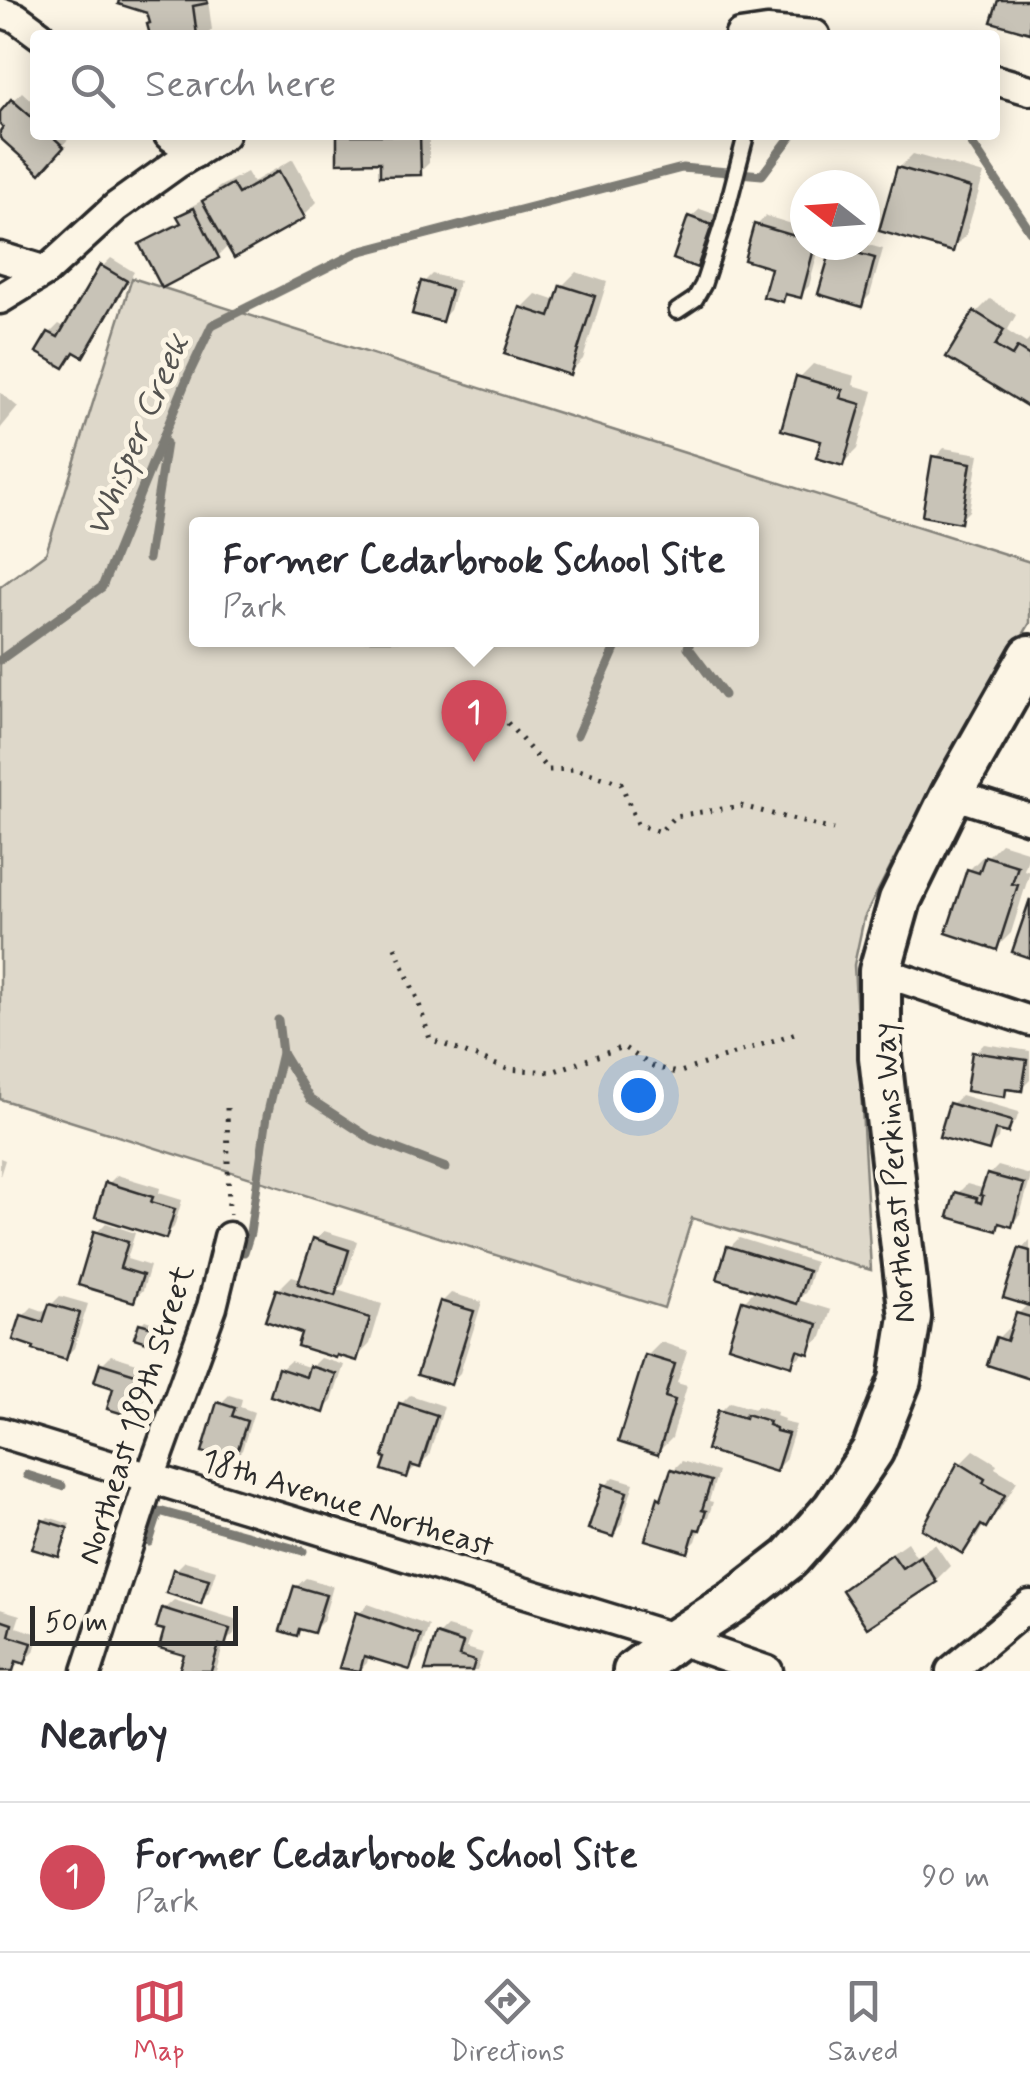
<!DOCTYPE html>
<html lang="en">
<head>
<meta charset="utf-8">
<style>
	:root { --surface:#fff; --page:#f7f7f7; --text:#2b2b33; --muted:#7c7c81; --line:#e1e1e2; --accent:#d1495b }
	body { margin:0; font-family:Mynerve,sans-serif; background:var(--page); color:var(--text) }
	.compass { position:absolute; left:790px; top:170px; width:90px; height:90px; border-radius:50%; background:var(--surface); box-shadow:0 5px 25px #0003; rotate:287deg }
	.scale { position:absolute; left:30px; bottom:25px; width:208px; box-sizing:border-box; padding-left:10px; border:5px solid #2b2b2b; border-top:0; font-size:28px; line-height:35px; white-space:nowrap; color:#2b2b2b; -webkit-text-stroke:8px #fcf5e5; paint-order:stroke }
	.you { position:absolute; left:638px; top:1095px; width:35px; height:35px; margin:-25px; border:8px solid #fff; border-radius:50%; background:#1a73e8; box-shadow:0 0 0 15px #1a73e833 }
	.badge { display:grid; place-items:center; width:65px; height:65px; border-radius:50%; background:var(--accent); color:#fff; font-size:32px; font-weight:700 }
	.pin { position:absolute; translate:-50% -82px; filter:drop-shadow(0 2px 5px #0008) }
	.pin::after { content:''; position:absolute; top:52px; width:35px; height:30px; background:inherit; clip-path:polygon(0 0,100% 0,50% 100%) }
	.popup { position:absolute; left:189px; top:517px; width:570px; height:130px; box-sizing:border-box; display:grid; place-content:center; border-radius:10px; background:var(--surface); filter:drop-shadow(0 2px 8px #0005); font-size:32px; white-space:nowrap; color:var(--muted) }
	.popup b { font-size:38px; color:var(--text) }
	.popup::after { content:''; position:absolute; left:50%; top:100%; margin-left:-20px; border:20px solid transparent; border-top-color:var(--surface) }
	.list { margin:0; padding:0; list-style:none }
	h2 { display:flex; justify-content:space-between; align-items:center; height:130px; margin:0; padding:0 40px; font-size:42px }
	h2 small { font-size:32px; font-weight:400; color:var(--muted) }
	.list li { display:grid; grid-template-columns:65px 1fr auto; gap:30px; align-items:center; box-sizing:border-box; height:150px; padding:0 40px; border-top:2px solid var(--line) }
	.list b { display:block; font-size:38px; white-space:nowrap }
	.list p { margin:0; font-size:32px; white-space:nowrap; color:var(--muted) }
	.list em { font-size:32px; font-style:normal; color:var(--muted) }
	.icon { flex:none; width:55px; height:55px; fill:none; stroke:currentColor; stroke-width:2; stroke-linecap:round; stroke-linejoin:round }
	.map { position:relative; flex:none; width:1030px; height:1671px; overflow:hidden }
	.search { position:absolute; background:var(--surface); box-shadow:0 5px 25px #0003; left:30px; right:30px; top:30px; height:110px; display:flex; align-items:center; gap:25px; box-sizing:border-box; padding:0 35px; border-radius:10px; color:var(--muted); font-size:38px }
	.sheet { height:280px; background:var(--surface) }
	nav { display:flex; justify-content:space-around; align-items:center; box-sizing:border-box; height:140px; border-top:2px solid var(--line); background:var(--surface); font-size:28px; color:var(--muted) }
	nav a { display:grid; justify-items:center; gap:5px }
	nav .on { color:var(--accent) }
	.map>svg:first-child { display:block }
	.green { fill:#ded8ca; stroke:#84827a; stroke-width:2.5; fill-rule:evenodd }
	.shadow { fill:#0003 }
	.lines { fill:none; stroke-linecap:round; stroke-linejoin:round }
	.stream { stroke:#7d7b74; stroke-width:9 }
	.building { fill:#c8c3b7; stroke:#2b2b2b; stroke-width:2.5 }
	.lane-casing { stroke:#2b2b2b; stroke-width:21 }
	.street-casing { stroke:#2b2b2b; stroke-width:35 }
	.secondary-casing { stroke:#2b2b2b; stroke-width:48 }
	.path { stroke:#2b2b2b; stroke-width:5; stroke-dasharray:2.5 8; stroke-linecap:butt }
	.lane { stroke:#fcf5e5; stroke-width:14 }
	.street { stroke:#fcf5e5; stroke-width:28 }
	.secondary { stroke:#fcf5e5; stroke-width:40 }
	.labels { text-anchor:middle; stroke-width:10; stroke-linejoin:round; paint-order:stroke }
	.street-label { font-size:32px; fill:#2b2b2b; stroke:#fcf5e5 }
	.water-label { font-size:35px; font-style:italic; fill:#545350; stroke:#fcf5e5 }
</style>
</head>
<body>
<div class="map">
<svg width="1030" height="1671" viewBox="0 0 1030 1671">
	<rect width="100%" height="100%" fill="#fcf5e5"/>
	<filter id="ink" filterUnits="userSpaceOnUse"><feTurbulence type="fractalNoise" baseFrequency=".01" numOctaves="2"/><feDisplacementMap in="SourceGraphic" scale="20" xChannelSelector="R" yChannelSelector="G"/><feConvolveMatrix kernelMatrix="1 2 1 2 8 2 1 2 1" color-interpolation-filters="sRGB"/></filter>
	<g filter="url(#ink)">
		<path class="green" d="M132,278L1030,562V623L912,824L864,918L854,965L871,1270L692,1218L664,1308L0,1099V587L46,553ZM196,524H752V640H196Z"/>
		<g class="shadow">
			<path d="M122,0H208L212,30L206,35H153L150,12Z"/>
			<path d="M22,92L35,104V135L71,136L40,170L0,120V115Z"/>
			<path d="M339,135H429V163L420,172L383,159Z"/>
			<path d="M913,154L984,174L966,235L952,249L899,168Z"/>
			<path d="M293,159L317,202L303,216L229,245L218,256L142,245L152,236L182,220L181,216L190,207L203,200L204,202L219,187L247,172L253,182Z"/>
			<path d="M700,209L720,216L706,256L697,265L690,218Z"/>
			<path d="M766,216L805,228V245H820L809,286L800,295L790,293L783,300L774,266L756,226Z"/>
			<path d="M865,244L883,249L870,295L861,304L834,247Z"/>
			<path d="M111,258L134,272L91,345L82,354L76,351L64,365L40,351L50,333L59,324L66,328L102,267Z"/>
			<path d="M576,272L607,282L583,359L569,373L522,308L536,294L557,301L562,286Z"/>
			<path d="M432,274L459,281L450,310L441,320L423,283Z"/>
			<path d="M990,299L1016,315L1007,331L1026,343L1030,339V406L950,356L976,313Z"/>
			<path d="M813,364L855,376L853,385L873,391L857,449L843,463L824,440L799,378Z"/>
			<path d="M0,392L18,407L0,429Z"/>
			<path d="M944,448L979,454L969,511L960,520L935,458Z"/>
			<path d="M1001,843L1030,852L1024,870L1030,872L1011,933L997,947L969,870L983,856L987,857Z"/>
			<path d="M984,1044L1030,1051V1080L1021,1089L1011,1087L1004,1094L975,1053Z"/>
			<path d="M961,1095L1019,1112L1016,1121L1007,1131L1000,1129L998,1139L988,1148L952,1104Z"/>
			<path d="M0,1158L5,1160L0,1176Z"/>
			<path d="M998,1166L1030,1175V1180L1020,1215L1011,1224L1004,1222L997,1229L958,1193L967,1184L985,1189L989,1175Z"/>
			<path d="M117,1175L160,1188L159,1193L182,1200L174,1227L165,1236L108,1184Z"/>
			<path d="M106,1223L135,1233L127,1259L150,1266L143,1290L134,1300L97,1232Z"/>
			<path d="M324,1231L357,1241L344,1284L337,1290L382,1304L370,1344L356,1358L304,1331L278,1290L292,1276L302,1279L315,1240Z"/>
			<path d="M739,1238L815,1262L806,1292L798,1300L831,1310L822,1337L792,1363L744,1301L756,1289L730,1247Z"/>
			<path d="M1030,1240V1376L998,1338L1007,1329L1012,1331L1018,1314L1029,1303L1022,1249Z"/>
			<path d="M451,1293L482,1302L460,1373L451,1382L442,1302Z"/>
			<path d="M60,1296L88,1304L74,1348L65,1357L23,1316L32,1307L49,1313L51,1305Z"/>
			<path d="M145,1320L159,1325L155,1337L151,1341L141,1324Z"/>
			<path d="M661,1342L687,1351L677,1383L687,1386L672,1438L658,1452L647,1356Z"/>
			<path d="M111,1355L150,1367L143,1390L147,1392L146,1397L129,1413L102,1364Z"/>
			<path d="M321,1358L344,1365L332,1401L323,1410L280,1370L290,1361L311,1368Z"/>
			<path d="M229,1395L242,1399L240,1407L254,1412L242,1450L233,1459L220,1404Z"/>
			<path d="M410,1395L444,1406L429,1456L406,1475L401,1404Z"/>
			<path d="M730,1402L754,1409L757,1406L777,1412L776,1416L784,1419L783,1422L796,1425L785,1460L776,1469L721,1411Z"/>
			<path d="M974,1450L997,1464L995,1468L1017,1481L999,1511L984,1524L977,1537L963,1551L960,1464Z"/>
			<path d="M682,1461L718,1472L709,1501L713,1502L708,1518L701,1525L696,1541L687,1550L660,1499L666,1493L673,1470Z"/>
			<path d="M614,1477L634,1483L621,1525L612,1534L605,1486Z"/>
			<path d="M48,1517L70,1524L62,1550L59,1554L44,1521Z"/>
			<path d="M907,1542L916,1556L935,1544L950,1566L936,1580L868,1625L845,1590L859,1576Z"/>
			<path d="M185,1561L216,1570L209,1592L200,1601L176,1570Z"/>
			<path d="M306,1578L333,1586L323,1621L314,1630L303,1627L296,1633V1587Z"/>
			<path d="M174,1600L238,1620L234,1634L224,1643L216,1671H182L187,1654L167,1628L164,1609Z"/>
			<path d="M368,1604L429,1626L418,1658L409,1668L369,1655L367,1663L359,1671L342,1667L359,1614Z"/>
			<path d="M0,1609L20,1615L16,1627L39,1634L34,1652L25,1661L21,1660L12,1671L0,1669Z"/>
			<path d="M447,1627L471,1634L466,1648L483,1653L477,1671H427L438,1636Z"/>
		</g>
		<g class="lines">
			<g class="stream">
				<path d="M966,135L1030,231"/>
				<path d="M148,559L166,443"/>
				<path d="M691,640L688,647L724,695"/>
				<path d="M0,660L102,587L188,376L212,325L358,252L682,168L762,175L792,135"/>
				<path d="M577,735L619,640"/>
				<path d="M282,1053L310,1099L373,1140L446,1168"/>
				<path d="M244,1252L250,1233L267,1116L282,1053L278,1020"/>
				<path d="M27,1475L62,1486"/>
				<path d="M149,1542L159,1511L303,1551"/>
			</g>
		</g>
		<g class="building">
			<path d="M119,0H207L208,3L193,6L197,35H150L147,24L150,23L147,13L118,4Z"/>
			<path d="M998,0H1030V33L991,22Z"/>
			<path d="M11,99L35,120V135H51L64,147L40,174L0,138V131L3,127L0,124V112Z"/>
			<path d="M337,135H420L421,175L380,176V162L337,163Z"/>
			<path d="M897,167L971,188L953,252L879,231Z"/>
			<path d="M279,171L305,218L234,258L202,201L232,184L238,194Z"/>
			<path d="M194,208L219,258L162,288L139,244L181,223L177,216Z"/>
			<path d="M688,216L712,225L697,268L673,259Z"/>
			<path d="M754,224L805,239V245H815L801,298L785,294L783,302L763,297L771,268L744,260Z"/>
			<path d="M832,246L875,258L862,307L818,294Z"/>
			<path d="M100,265L127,281L83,357L74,352L64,368L36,352L48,332L58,337Z"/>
			<path d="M421,281L451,290L442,322L412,314Z"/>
			<path d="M560,285L595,296L570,375L504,354L520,307L550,317Z"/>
			<path d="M974,311L1004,330L995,346L1012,356L1017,348L1030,356V408L946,357Z"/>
			<path d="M796,376L843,390L840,398L861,404L843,466L816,458L821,441L781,430Z"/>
			<path d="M932,456L971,463L961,523L922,516Z"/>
			<path d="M985,856L1018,866L1012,884L1018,885L997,950L946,933L967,869L979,873Z"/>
			<path d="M1030,899V958L1012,952Z"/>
			<path d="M972,1052L1027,1060L1022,1091L1006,1089L1005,1097L966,1091Z"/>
			<path d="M949,1103L1012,1121L1008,1133L995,1130L989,1151L939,1137Z"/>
			<path d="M987,1174L1024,1184L1012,1227L999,1223L997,1231L948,1217L955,1192L977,1198L976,1201L981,1203L983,1196L980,1195Z"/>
			<path d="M105,1182L153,1197L151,1202L175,1209L166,1239L95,1217Z"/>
			<path d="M94,1231L128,1242L120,1268L143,1275L134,1302L78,1285Z"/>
			<path d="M313,1238L349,1250L335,1296L298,1284Z"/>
			<path d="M727,1246L808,1271L797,1304L717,1279Z"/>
			<path d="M1019,1248L1030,1251V1306L1003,1298Z"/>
			<path d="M276,1289L370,1318L357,1361L337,1355L336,1358L297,1346L301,1333L265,1321Z"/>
			<path d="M742,1300L818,1324L809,1354L797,1350L792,1366L728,1346Z"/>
			<path d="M440,1301L474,1311L451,1385L417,1375Z"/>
			<path d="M49,1304L80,1313L66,1360L33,1350L34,1347L13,1340L21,1315L43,1322Z"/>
			<path d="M1016,1313L1030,1317V1379L987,1365L996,1337L1007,1341Z"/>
			<path d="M139,1323L157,1328L152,1344L134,1338Z"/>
			<path d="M645,1355L675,1364L665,1397L675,1400L658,1455L618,1442Z"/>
			<path d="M100,1363L142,1376L135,1399L140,1401L137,1409L133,1407L130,1416L107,1409L113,1388L94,1382Z"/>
			<path d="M309,1366L336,1374L324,1413L270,1396L278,1368L306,1377Z"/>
			<path d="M217,1402L235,1408L232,1416L247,1421L234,1462L202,1452Z"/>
			<path d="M399,1403L437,1415L420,1468L411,1465L407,1478L382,1470L386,1458L383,1457Z"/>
			<path d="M718,1410L745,1418L746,1414L769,1421L768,1425L776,1428V1431L788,1434L776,1472L706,1450Z"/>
			<path d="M958,1462L985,1479L983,1483L1005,1495L986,1528L981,1525L963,1554L922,1529Z"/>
			<path d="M671,1469L711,1481L702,1510L706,1511L700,1530L695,1529L688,1553L645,1540L658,1497L661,1499Z"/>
			<path d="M603,1484L627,1492L613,1537L588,1529Z"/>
			<path d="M42,1520L68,1528L59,1557L32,1549Z"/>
			<path d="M892,1554L902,1568L920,1556L937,1582L867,1628L842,1590Z"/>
			<path d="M173,1569L209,1579L201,1604L166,1593Z"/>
			<path d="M294,1586L326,1595L314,1633L299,1629L297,1636L280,1631Z"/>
			<path d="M162,1608L230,1629L225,1646L219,1645L211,1671H179L184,1655L159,1648L164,1630L156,1628Z"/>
			<path d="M356,1612L421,1635L410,1670L364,1656L360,1671L339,1668Z"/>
			<path d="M0,1620L12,1624L9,1636L32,1643L25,1664L16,1661L13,1671H0Z"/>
			<path d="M436,1634L463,1643L459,1656L475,1661L472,1671H425Z"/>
		</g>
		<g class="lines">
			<g class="lane-casing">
				<path id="lane" d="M677,311L695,299L703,285L724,220L746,135"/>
			</g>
			<g class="street-casing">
				<g id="street">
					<path d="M0,12L17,18L40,35"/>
					<path d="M740,35L767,31L815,35"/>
					<path d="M995,80L1030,90"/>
					<path d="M169,135L195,153"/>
					<path d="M0,257L46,271"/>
					<path d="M0,299L46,271L116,207L176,164L224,135"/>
					<path d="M952,794L1030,819"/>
					<path d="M880,971L1030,1021"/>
					<path d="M0,1432L676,1639L768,1671"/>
					<path d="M87,1671L150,1478L212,1307L229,1237"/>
					<path d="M951,1671L1030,1605"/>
				</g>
			</g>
			<g class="secondary-casing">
				<path id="secondary" d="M634,1671L676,1639L736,1600L790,1558L834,1508L873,1450L883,1423L900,1380L910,1317L880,1057V971L900,900L952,794L1030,656"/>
			</g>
			<g class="path">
				<path d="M487,699L548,770L576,769L621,783L637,824L660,832L675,816L742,806L833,830"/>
				<path d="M395,947L418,1001L430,1039L507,1069L552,1072L623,1047L652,1066L677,1073L799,1032"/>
				<path d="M227,1108L229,1214"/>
			</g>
			<use href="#lane" class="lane"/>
			<use href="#street" class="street"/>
			<use href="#secondary" class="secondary"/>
		</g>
	</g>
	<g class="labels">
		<g class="street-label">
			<text transform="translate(893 1173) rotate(-94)" y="11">Northeast Perkins Way</text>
			<text transform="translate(135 1414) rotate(-72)" y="11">Northeast 189th Street</text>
			<text transform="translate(348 1502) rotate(17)" y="11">18th Avenue Northeast</text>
		</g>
		<g class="water-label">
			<text transform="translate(136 435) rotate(-67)" y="12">Whisper Creek</text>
		</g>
	</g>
</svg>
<svg class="compass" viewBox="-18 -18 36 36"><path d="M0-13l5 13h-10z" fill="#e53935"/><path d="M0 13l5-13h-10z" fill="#7c7c81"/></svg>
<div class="scale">50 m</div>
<div class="you"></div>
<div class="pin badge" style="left:474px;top:762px">1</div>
<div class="popup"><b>Former Cedarbrook School Site</b>Park</div>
<div class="search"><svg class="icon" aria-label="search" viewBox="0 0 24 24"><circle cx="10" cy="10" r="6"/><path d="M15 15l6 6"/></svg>Search here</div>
</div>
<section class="sheet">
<h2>Nearby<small></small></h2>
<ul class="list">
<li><span class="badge">1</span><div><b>Former Cedarbrook School Site</b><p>Park</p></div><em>90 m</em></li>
</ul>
</section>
<nav>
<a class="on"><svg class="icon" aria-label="map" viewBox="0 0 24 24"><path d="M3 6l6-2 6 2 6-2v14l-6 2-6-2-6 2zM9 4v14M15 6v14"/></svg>Map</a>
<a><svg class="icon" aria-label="directions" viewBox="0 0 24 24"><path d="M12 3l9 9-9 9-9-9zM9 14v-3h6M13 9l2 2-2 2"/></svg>Directions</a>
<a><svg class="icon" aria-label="saved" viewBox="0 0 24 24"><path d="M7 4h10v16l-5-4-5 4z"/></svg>Saved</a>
</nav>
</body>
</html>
